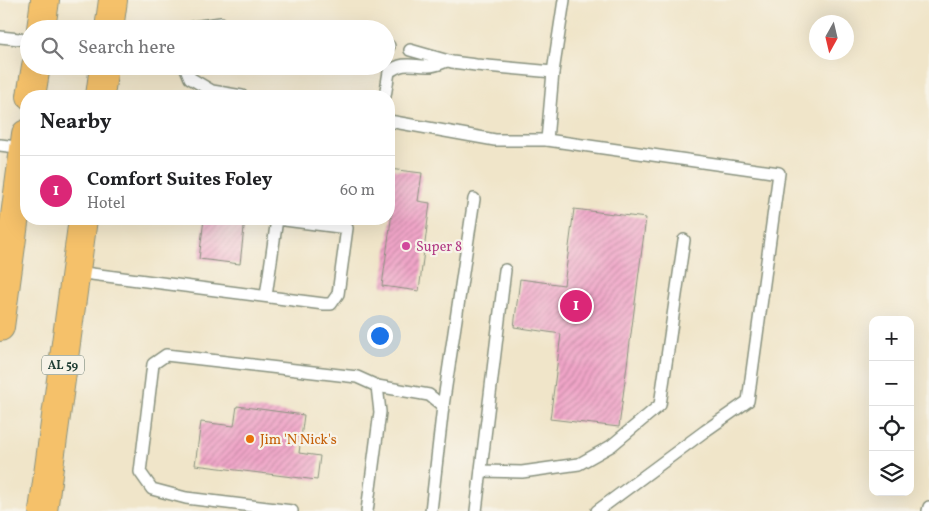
<!DOCTYPE html>
<html lang="en">
<head>
<meta charset="utf-8">
<style>
	:root { --surface:#fff; --page:#f2f2f2; --text:#202124; --muted:#757577; --line:#e0e0e0; --accent:#db2777 }
	body { margin:0; font-family:Vollkorn,serif; background:var(--page); color:var(--text) }
	.controls { position:absolute; right:15px; bottom:15px; display:grid; overflow:hidden; border-radius:10px; box-shadow:0 5px 20px #0002 }
	.controls button { width:45px; height:45px; display:grid; place-items:center; padding:0; border:0; border-bottom:1px solid var(--line); background:var(--surface); color:var(--text); font:25px sans-serif }
	.compass { position:absolute; left:809px; top:15px; width:45px; height:45px; border-radius:50%; background:var(--surface); box-shadow:0 5px 20px #0002; rotate:188deg }
	.you { position:absolute; left:379px; top:335px; width:18px; height:18px; margin:-12px; border:4px solid #fff; border-radius:50%; background:#1a73e8; box-shadow:0 0 0 8px #1a73e833 }
	.badge { display:grid; place-items:center; width:32px; height:32px; border-radius:50%; background:var(--accent); color:#fff; font-size:16px; font-weight:700 }
	.pin { position:absolute; translate:-50% -50%; border:2px solid #fff; box-shadow:0 1px 5px #0006 }
	.list { margin:0; padding:0; list-style:none }
	h2 { display:flex; justify-content:space-between; align-items:center; height:65px; margin:0; padding:0 20px; font-size:21px }
	h2 small { font-size:16px; font-weight:400; color:var(--muted) }
	.list li { display:grid; grid-template-columns:32px 1fr auto; gap:15px; align-items:center; box-sizing:border-box; height:70px; padding:0 20px; border-top:1px solid var(--line) }
	.list b { display:block; font-size:19px; white-space:nowrap }
	.list p { margin:0; font-size:16px; white-space:nowrap; color:var(--muted) }
	.list em { font-size:16px; font-style:normal; color:var(--muted) }
	.icon { flex:none; width:28px; height:28px; fill:none; stroke:currentColor; stroke-width:2; stroke-linecap:round; stroke-linejoin:round }
	.map { position:relative; flex:none; width:929px; height:511px; overflow:hidden }
	.search { position:absolute; background:var(--surface); box-shadow:0 5px 20px #0002; left:20px; top:20px; width:375px; height:55px; display:flex; align-items:center; gap:12px; box-sizing:border-box; padding:0 18px; border-radius:28px; color:var(--muted); font-size:19px }
	.panel { position:absolute; background:var(--surface); box-shadow:0 5px 20px #0002; left:20px; top:90px; width:375px; height:135px; border-radius:20px }
	.map>svg:first-child { display:block }
	.building { fill:url(#building-hatch) }
	.lines { fill:none; stroke-linecap:round; stroke-linejoin:round }
	.lane-casing { stroke:#88917e; stroke-width:14 }
	.primary-casing { stroke:#88917e; stroke-width:30 }
	.lane { stroke:#fff; stroke-width:11 }
	.primary { stroke:#f5c16b; stroke-width:28 }
	.hotel-dot { fill:#d1479c; stroke:#f7f3e8; stroke-width:2 }
	.food-dot { fill:#e8710a; stroke:#f7f3e8; stroke-width:2 }
	.labels { text-anchor:middle; stroke-width:4.5; stroke-linejoin:round; paint-order:stroke }
	.shield { fill:#f7f3e8; stroke:#60746a; stroke-width:1 }
	.shield-label { font-size:12px; font-weight:bold; fill:#1f3d34 }
	.hotel-label { font-size:14px; fill:#b23c85; stroke:#f7f3e8; text-anchor:start }
	.food-label { font-size:14px; fill:#c56008; stroke:#f7f3e8; text-anchor:start }
</style>
</head>
<body>
<div class="map">
<svg width="929" height="511" viewBox="0 0 929 511">
	<defs>
		<pattern id="building-hatch" width="6" height="6" patternUnits="userSpaceOnUse" patternTransform="scale(1.25)"><rect width="6" height="6" fill="#f0a5c8"/><path d="M-1 1l2-2M0 6l6-6M5 7l2-2" fill="none" stroke="#c288a3"/></pattern>
	</defs>
	<rect width="100%" height="100%" fill="#f7f3e8"/>
	<filter id="ink" filterUnits="userSpaceOnUse"><feTurbulence type="fractalNoise" baseFrequency=".02" numOctaves="2"/><feDisplacementMap in="SourceGraphic" scale="10" xChannelSelector="R" yChannelSelector="G"/><feConvolveMatrix kernelMatrix="1 2 1 2 8 2 1 2 1" color-interpolation-filters="sRGB"/></filter>
	<filter id="wash" filterUnits="userSpaceOnUse"><feTurbulence type="fractalNoise" baseFrequency=".0096" numOctaves="4" result="noise"/><feDisplacementMap in="SourceGraphic" scale="20" xChannelSelector="R" yChannelSelector="G"/><feGaussianBlur stdDeviation="1.12" result="paint"/><feColorMatrix in="noise" values="0 0 0 0 0 0 0 0 0 0 0 0 0 0 0 0 0 1.4 0 .05"/><feComposite in="paint" operator="in"/></filter>
	<g filter="url(#wash)">
		<rect width="100%" height="100%" fill="#f0e5c9"/>
		<g id="blocks">
			<g class="building">
				<path d="M389,169L422,173L418,201L430,203L419,291L382,286L393,205H389Z"/>
				<path d="M574,209L646,218L619,427L550,419L561,334L514,327L520,279L564,285Z"/>
				<path d="M204,219H245L240,264L199,259Z"/>
				<path d="M237,406L304,415L299,453L320,456L317,480L195,465L201,422L234,426Z"/>
			</g>
		</g>
	</g>
	<g filter="url(#ink)">
		<use href="#blocks" fill-opacity="0" stroke="#88917e" stroke-width="1"/>
		<g class="lines">
			<g class="lane-casing">
				<g id="lane">
					<path d="M564,0L553,72L547,140L779,173L748,401L705,431L597,511"/>
					<path d="M193,29V27L221,23"/>
					<path d="M0,37L29,40"/>
					<path d="M386,46H389"/>
					<path d="M410,50L452,62L476,65L553,72"/>
					<path d="M185,66L190,78L212,91L242,96"/>
					<path d="M385,96L389,72C403,61 412,66 427,66C434,67 441,63 447,61"/>
					<path d="M389,121L495,140H547"/>
					<path d="M0,145L24,148"/>
					<path d="M76,272L324,304H331L338,294L347,228L277,219L266,296"/>
					<path d="M377,386L429,395L443,406L431,511"/>
					<path d="M443,406L474,199"/>
					<path d="M481,471L522,472L579,464L611,446L660,405L684,240"/>
					<path d="M292,511L186,498L152,489L140,472L153,364L166,355L357,377L377,386L380,412L367,511"/>
					<path d="M476,511L505,270"/>
					<path d="M928,511L929,507"/>
				</g>
			</g>
			<g class="primary-casing">
				<g id="primary">
					<path d="M41,29L45,0"/>
					<path d="M109,29L113,0"/>
					<path d="M31,96L36,66"/>
					<path d="M100,96L104,66"/>
					<path d="M0,327L26,134"/>
					<path d="M43,511L83,219"/>
				</g>
			</g>
			<use href="#lane" class="lane"/>
			<use href="#primary" class="primary"/>
		</g>
	</g>
	<circle class="hotel-dot" cx="406" cy="246" r="5"/>
	<circle class="food-dot" cx="250" cy="439" r="5"/>
	<g class="labels">
		<rect class="shield" x="42" y="355.5" width="42" height="19" rx="4"/>
		<g class="shield-label">
			<text x="63" y="369">AL 59</text>
		</g>
		<g class="hotel-label">
			<text x="416" y="251">Super 8</text>
		</g>
		<g class="food-label">
			<text x="260" y="444">Jim 'N Nick's</text>
		</g>
	</g>
</svg>
<div class="controls">
<button>+</button>
<button>−</button>
<button><svg class="icon" aria-label="locate" viewBox="0 0 24 24"><circle cx="12" cy="12" r="6"/><path d="M12 2v4M12 18v4M2 12h4M18 12h4"/></svg></button>
<button><svg class="icon" aria-label="layers" viewBox="0 0 24 24"><path d="M12 4l9 5-9 5-9-5zM3 14l9 5 9-5"/></svg></button>
</div>
<svg class="compass" viewBox="-18 -18 36 36"><path d="M0-13l5 13h-10z" fill="#e53935"/><path d="M0 13l5-13h-10z" fill="#757577"/></svg>
<div class="you"></div>
<div class="pin badge" style="left:576px;top:306px">1</div>
<div class="search"><svg class="icon" aria-label="search" viewBox="0 0 24 24"><circle cx="10" cy="10" r="6"/><path d="M15 15l6 6"/></svg>Search here</div>
<section class="panel">
<h2>Nearby<small></small></h2>
<ul class="list">
<li><span class="badge">1</span><div><b>Comfort Suites Foley</b><p>Hotel</p></div><em>60 m</em></li>
</ul>
</section>
</div>
</body>
</html>
